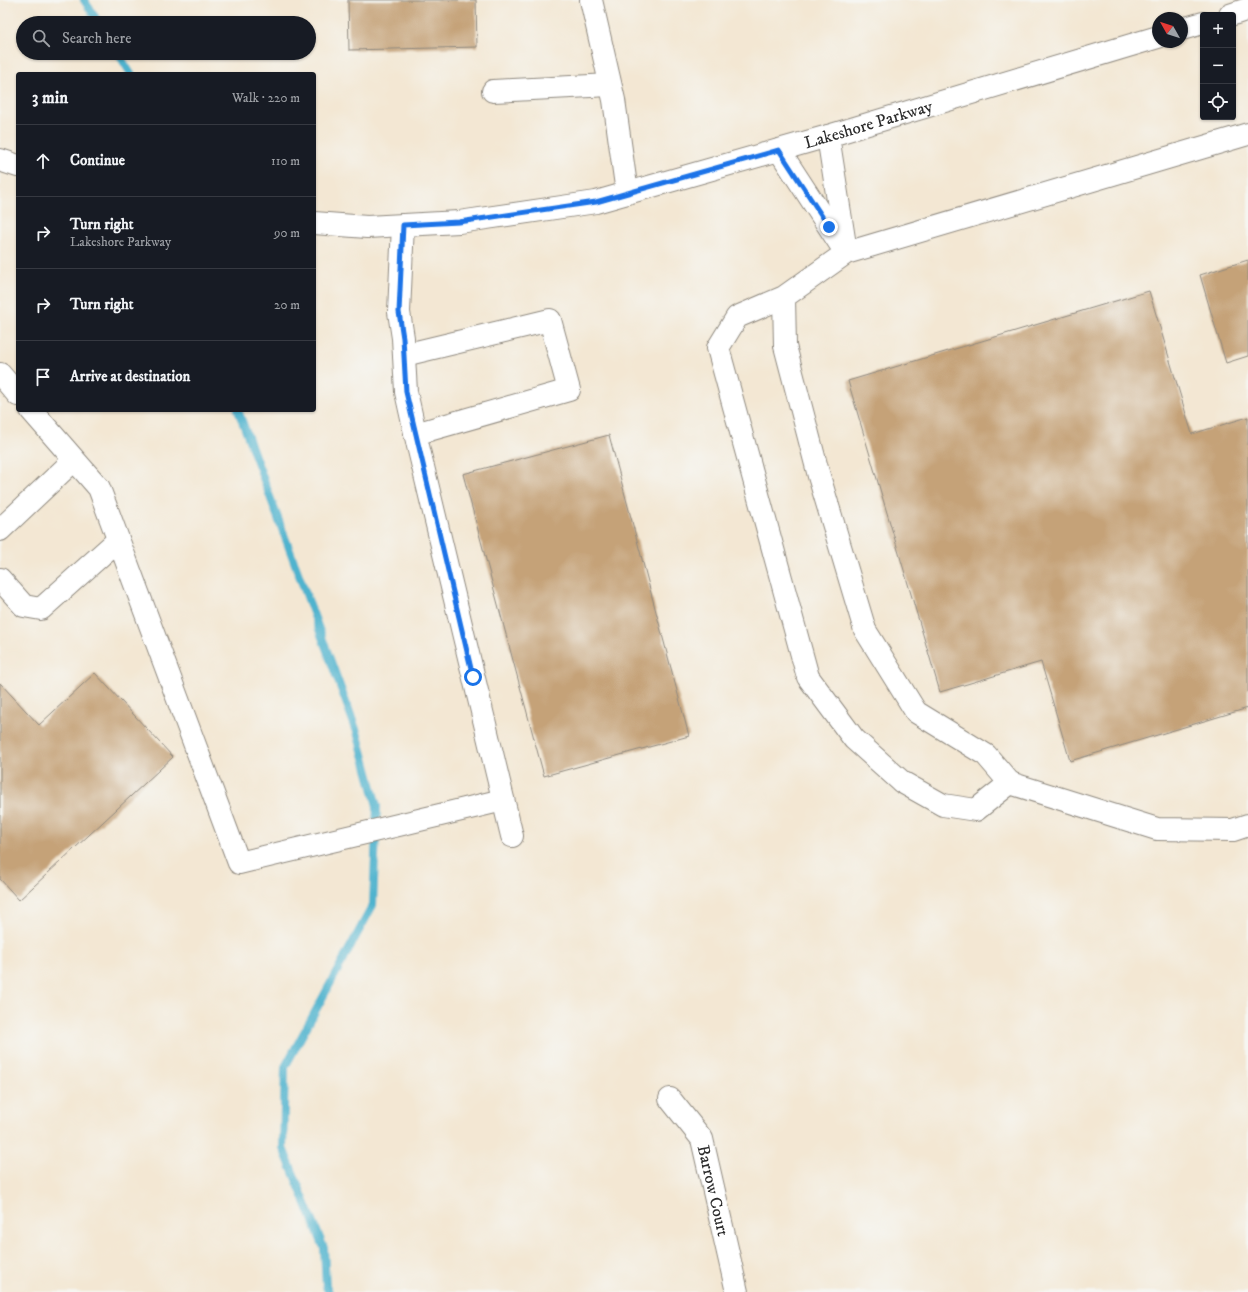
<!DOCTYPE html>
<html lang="en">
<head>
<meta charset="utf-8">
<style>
	:root { --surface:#171b24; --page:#242831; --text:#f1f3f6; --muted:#9ea1a6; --line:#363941 }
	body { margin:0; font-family:"IM FELL DW Pica",serif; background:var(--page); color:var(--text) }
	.controls { position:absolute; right:12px; top:12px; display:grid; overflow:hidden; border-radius:4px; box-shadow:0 1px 3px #0004 }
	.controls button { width:36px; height:36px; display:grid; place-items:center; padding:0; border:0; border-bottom:1px solid var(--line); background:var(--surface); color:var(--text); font:20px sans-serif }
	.compass { position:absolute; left:1152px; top:12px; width:36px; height:36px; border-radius:50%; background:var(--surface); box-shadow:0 1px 3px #0004; rotate:309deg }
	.stop { position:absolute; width:12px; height:12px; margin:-9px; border:3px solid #1a73e8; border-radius:50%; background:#fff }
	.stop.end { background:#1a73e8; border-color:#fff; box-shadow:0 1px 4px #0008 }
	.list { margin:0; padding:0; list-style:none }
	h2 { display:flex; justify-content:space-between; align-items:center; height:52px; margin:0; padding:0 16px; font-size:17px }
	h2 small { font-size:13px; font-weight:400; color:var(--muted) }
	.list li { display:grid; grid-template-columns:26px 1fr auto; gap:12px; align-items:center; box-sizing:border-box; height:72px; padding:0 16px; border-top:1px solid var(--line) }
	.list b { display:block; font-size:15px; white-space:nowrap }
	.list p { margin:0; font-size:13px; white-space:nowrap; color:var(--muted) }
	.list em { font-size:13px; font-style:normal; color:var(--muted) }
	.icon { flex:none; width:22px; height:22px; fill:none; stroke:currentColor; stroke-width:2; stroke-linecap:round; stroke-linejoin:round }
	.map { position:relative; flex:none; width:1248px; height:1292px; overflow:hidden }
	.search { position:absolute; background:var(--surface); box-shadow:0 1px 3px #0004; left:16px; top:16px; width:300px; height:44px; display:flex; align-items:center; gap:10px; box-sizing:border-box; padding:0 14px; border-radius:22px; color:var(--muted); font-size:15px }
	.panel { position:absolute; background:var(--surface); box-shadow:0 1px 3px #0004; left:16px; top:72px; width:300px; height:340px; border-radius:4px }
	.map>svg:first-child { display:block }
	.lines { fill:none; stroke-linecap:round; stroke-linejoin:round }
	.stream { stroke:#4fb3ce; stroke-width:8 }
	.building { fill:#c5a278 }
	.minor-casing { stroke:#8f897f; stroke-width:24 }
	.minor { stroke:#fff; stroke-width:22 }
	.route { stroke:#1a73e8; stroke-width:5 }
	.labels { text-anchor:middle; stroke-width:3; stroke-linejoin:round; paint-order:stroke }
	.street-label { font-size:17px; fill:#2b2b2b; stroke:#f6f6f2 }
</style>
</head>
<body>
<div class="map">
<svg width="1248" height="1292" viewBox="0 0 1248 1292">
	<rect width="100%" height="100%" fill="#f6f6f2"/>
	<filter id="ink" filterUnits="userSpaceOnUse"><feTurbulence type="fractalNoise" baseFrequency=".025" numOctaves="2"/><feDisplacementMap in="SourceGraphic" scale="8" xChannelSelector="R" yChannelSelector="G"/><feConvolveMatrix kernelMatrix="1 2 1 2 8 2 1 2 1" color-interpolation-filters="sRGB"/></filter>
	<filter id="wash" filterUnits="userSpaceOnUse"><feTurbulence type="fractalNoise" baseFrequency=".012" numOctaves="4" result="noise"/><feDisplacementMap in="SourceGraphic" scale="16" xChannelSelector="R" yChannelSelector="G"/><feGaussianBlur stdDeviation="0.9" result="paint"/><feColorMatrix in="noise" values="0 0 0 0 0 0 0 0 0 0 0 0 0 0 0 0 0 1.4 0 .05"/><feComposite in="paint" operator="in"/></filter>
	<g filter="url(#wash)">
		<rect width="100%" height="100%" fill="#f3e7d3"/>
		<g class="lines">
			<g class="stream">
				<path d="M84,0L99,23"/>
				<path d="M118,53L131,74"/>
				<path d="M238,410L357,732L377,806L373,905L285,1067L283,1148L324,1248L326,1287L329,1292"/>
			</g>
		</g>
		<g id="blocks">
			<g class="building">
				<path d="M348,0H476L477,47L349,50Z"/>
				<path d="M1248,260V356L1226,363L1200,275Z"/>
				<path d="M1149,291L1192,434L1248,417V708L1070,761L1041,662L940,692L848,381Z"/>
				<path d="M609,435L689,736L544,776L463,474Z"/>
				<path d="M95,673L173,757L19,900L0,879V683L39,725Z"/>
			</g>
		</g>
	</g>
	<g filter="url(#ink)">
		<use href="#blocks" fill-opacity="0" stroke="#8f897f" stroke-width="1"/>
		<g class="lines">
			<g class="minor-casing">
				<g id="minor">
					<path d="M591,0L614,100L627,193"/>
					<path d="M1230,15L1248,9"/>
					<path d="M1182,29L1203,23"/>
					<path d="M493,91L610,85"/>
					<path d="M828,136L845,245"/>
					<path d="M779,150L846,253"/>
					<path d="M0,160L18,166"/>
					<path id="s1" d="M314,223L367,227L459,222L596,202L828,136L1158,37"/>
					<path d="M403,225L399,312L403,338L406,392L418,446L512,836"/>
					<path d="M784,297L785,346L819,476L865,630L916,712L986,755L1010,783L976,810L943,805L902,782L854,739L808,677L718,348L737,317L784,297L846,253L1248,134"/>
					<path d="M404,355L550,320L569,390L415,434"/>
					<path d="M0,374L18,395"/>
					<path d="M31,410L99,488L239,863L503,800"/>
					<path d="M0,530L74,460"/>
					<path d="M0,579L24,606L41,609L118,540"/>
					<path d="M1010,783L1157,829L1233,830L1248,825"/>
					<path id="s2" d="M670,1099L702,1139L737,1292"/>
				</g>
			</g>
			<use href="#minor" class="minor"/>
		</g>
	</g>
	<g class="lines" filter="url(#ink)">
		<path class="route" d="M473,677L406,392L403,338L399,312L403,225L459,222L596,202L779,150L829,227"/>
	</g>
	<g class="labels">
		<g class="street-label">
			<text dy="6" stroke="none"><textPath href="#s1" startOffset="567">Lakeshore Parkway</textPath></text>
			<text dy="6" stroke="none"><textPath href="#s2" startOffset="104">Barrow Court</textPath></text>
		</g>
	</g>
</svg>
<div class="controls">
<button>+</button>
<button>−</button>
<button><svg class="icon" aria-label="locate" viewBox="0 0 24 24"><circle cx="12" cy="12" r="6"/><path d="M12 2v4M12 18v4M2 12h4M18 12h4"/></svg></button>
</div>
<svg class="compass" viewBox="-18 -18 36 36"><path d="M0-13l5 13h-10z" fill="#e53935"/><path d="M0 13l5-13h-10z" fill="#9ea1a6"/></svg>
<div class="stop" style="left:473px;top:677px"></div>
<div class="stop end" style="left:829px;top:227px"></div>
<div class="search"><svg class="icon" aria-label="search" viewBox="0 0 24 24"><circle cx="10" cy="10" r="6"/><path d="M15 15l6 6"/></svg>Search here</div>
<section class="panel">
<h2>3 min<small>Walk · 220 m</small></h2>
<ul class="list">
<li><svg class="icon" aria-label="ahead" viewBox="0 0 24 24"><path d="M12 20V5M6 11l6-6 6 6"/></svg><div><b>Continue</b></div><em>110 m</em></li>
<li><svg class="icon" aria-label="right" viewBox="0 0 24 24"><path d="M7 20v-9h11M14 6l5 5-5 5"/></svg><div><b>Turn right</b><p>Lakeshore Parkway</p></div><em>90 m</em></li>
<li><svg class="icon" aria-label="right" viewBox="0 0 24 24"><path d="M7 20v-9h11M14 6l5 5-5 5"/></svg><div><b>Turn right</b></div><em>20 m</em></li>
<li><svg class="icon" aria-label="arrive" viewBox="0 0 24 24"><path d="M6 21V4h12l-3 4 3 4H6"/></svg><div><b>Arrive at destination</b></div></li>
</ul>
</section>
</div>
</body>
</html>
